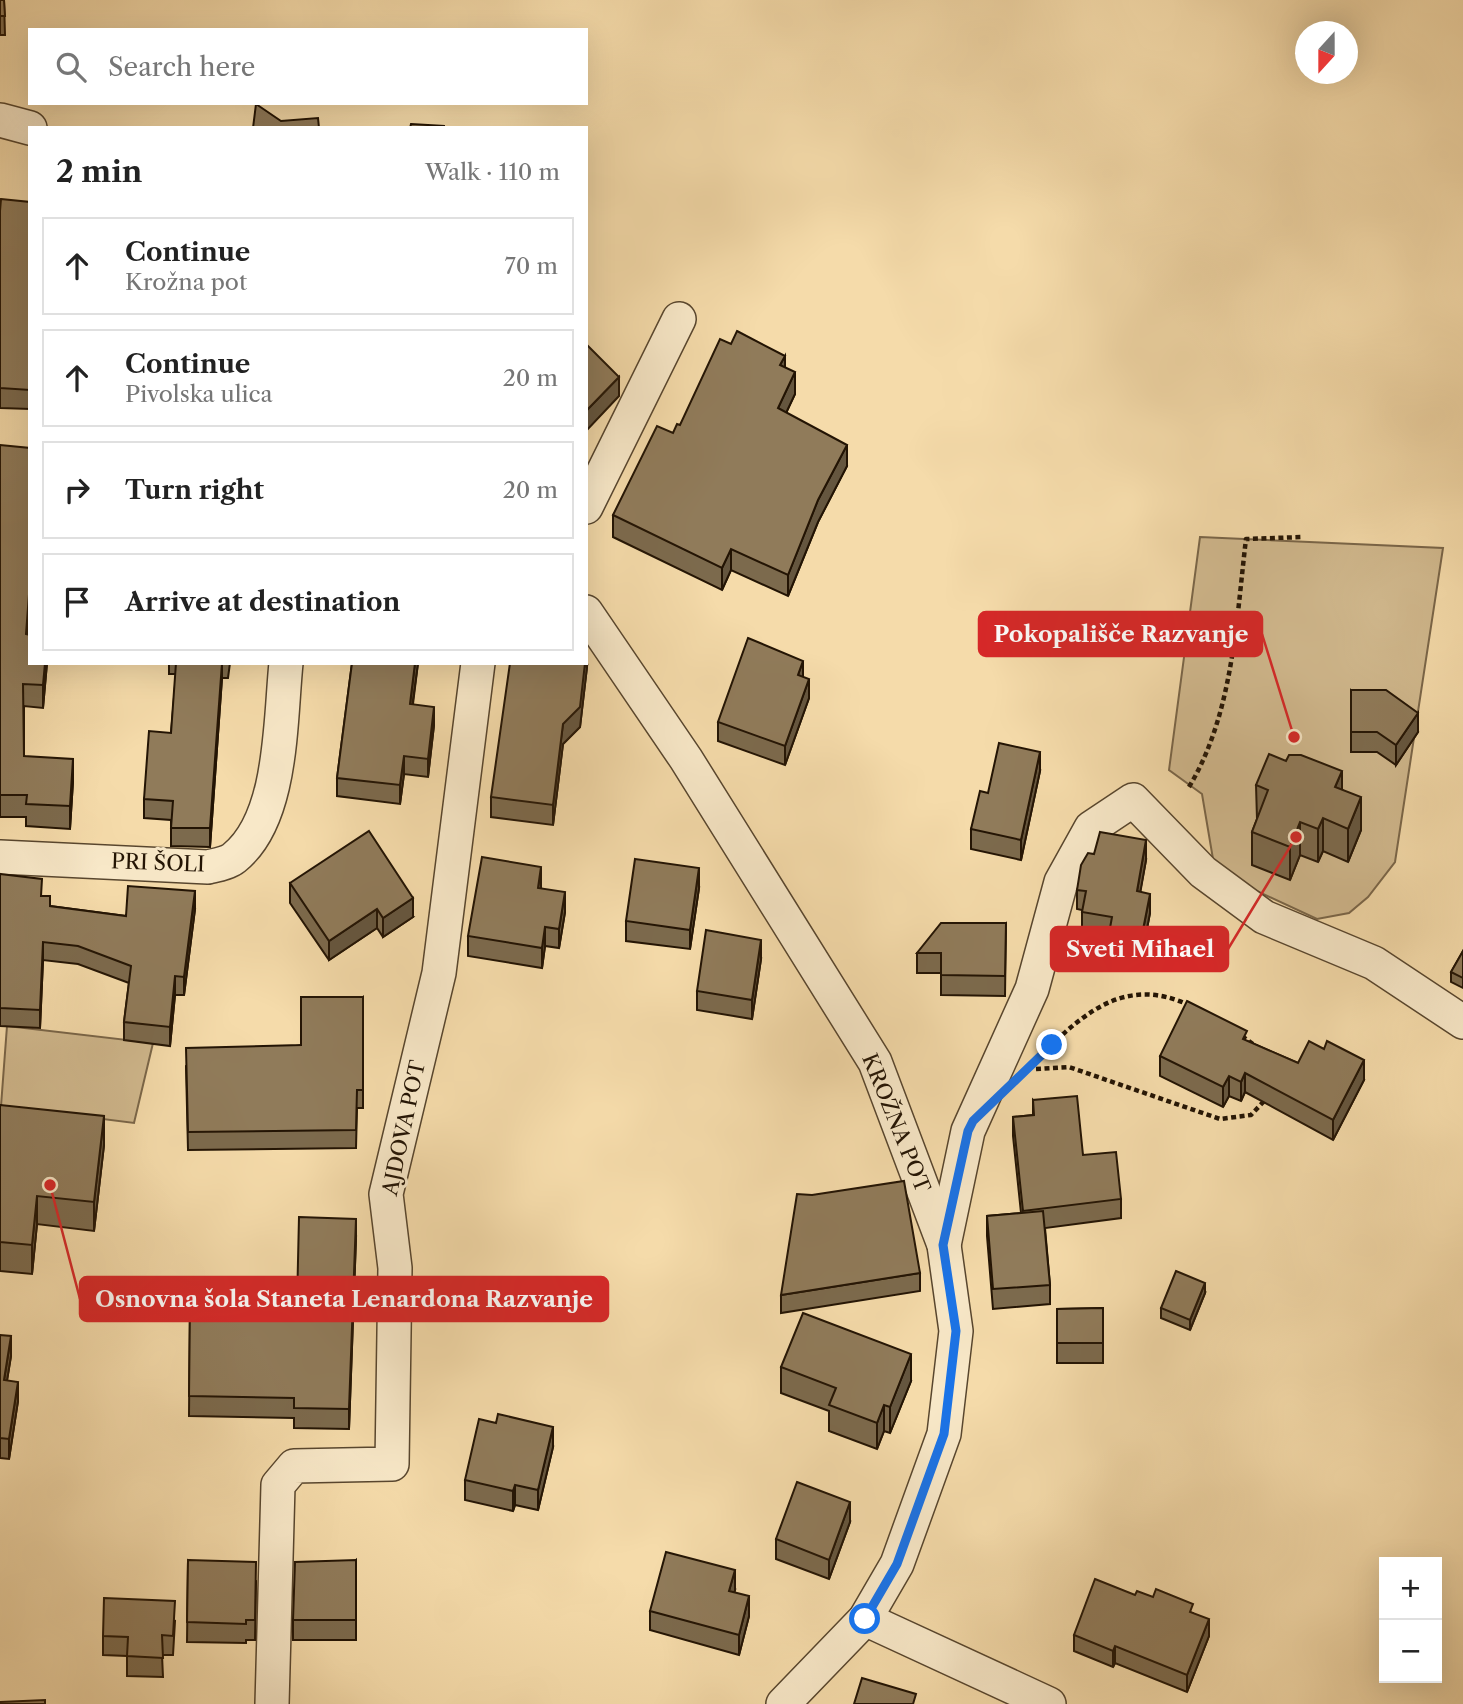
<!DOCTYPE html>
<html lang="en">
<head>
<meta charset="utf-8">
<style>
	:root { --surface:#fff; --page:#f2f2f2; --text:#222; --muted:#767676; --line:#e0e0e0 }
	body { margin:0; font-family:"Libre Caslon Text",serif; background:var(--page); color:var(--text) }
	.controls { position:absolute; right:21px; bottom:21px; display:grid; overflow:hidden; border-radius:0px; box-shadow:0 7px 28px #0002 }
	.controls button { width:63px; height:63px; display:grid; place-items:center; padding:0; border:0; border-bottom:2px solid var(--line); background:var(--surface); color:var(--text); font:35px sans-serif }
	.compass { position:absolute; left:1295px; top:21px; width:63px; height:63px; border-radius:50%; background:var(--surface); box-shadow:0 7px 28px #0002; rotate:201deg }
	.stop { position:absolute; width:21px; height:21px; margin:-16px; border:5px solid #1a73e8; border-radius:50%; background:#fff }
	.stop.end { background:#1a73e8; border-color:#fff; box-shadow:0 2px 7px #0008 }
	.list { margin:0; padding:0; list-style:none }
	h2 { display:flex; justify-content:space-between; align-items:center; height:91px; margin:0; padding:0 28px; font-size:30px }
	h2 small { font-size:23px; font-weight:400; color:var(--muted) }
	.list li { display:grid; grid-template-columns:46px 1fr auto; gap:21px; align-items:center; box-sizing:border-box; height:98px; margin:0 14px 14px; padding:0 14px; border:2px solid var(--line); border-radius:0px }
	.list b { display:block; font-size:26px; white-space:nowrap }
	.list p { margin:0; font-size:23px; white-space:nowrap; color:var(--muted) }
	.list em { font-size:23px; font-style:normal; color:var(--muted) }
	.icon { flex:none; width:38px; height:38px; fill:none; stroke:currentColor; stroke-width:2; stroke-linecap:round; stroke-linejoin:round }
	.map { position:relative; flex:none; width:1463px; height:1704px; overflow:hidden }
	.search { position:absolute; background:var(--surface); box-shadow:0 7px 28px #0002; left:28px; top:28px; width:560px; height:77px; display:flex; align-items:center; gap:18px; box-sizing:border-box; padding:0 24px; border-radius:0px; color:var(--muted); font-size:26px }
	.panel { position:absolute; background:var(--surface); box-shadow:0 7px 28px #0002; left:28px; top:126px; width:560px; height:539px; border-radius:0px }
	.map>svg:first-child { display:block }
	.green { fill:#d1b98e; stroke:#7a6649; stroke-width:2 }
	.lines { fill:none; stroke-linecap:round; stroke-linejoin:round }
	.street-casing { stroke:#58462e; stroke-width:36 }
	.path { stroke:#231404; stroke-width:4.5; stroke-dasharray:5 3.5; stroke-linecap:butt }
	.street { stroke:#f8e8c8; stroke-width:33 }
	.wall { fill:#7c6a4d; stroke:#231404; stroke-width:2 }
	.shaded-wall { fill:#65563f; stroke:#231404; stroke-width:2 }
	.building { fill:#907b5a; stroke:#231404; stroke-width:2 }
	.route { stroke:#1a73e8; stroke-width:9 }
	.labels { text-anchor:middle; stroke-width:6; stroke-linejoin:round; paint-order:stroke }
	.street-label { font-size:21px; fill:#231404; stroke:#f8e8c8 }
	.leader { fill:none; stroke:#d62828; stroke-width:2.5 }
	.callout-dot { fill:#d62828; stroke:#f8e8c8; stroke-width:2.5 }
	.callout { fill:#d62828; stroke:#d62828; stroke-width:2.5 }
	.callout-label { font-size:23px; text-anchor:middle; font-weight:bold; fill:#fff }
</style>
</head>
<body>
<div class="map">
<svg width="1463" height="1704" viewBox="0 0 1463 1704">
	<rect width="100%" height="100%" fill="#f5dbaa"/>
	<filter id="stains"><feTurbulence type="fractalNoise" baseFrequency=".00286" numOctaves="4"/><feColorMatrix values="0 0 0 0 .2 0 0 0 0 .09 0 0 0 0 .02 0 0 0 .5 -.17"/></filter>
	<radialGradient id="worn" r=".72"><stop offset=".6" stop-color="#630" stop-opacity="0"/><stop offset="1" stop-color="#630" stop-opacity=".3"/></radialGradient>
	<g class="green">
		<path d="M1200,537L1443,548L1395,862L1368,897L1349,913L1317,919L1233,880L1213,859L1202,794L1169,770Z"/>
		<path d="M7,1026L153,1043L134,1123L1,1106Z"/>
	</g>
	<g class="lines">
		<g class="street-casing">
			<g id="street">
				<path d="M0,120L30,128"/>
				<path d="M586,507L679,319"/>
				<path d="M586,612L686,759L875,1062L944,1245L956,1331L944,1434L897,1564L865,1619L783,1704"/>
				<path d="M0,857L208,867C216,865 228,863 234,858C283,819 280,721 286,663"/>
				<path d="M944,1245L968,1131L1032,989L1061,882L1091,828L1133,800L1203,872L1264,917L1374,963L1463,1022"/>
				<path d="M865,1619L1049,1704"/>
				<path d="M272,1704L278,1485L294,1466L392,1464L395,1268L386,1194L439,973L478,663"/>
			</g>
		</g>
		<g class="path">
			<path d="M1189,787C1233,714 1236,622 1246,539L1303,537"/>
			<path d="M1242,1036L1257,1047"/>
			<path d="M1044,1052C1088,1009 1128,977 1189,1005"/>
			<path d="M1036,1069L1069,1067L1220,1119L1251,1115L1266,1099"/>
		</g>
		<use href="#street" class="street"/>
	</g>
	<g class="wall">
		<path d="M0,0H4L5,35H0Z"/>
		<path d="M30,202V409L0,408V211Z"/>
		<path d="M731,344L785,367L795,394L786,413L847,466L818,522L788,596L731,570L722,590L613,537V515L673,433L680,425Z"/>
		<path d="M0,445L27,635L30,663H47L43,708L24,706V756L73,781L70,829L26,826V817H0Z"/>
		<path d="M169,663H230L228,678H222L210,847L171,846V820L144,818V799L171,733L176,674H169Z"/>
		<path d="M352,663H418L413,704L434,725L428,777L404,774L400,804L337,796V778Z"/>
		<path d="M587,667L580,727L563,744L553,825L491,817V797Z"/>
		<path d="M803,677L809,698L785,765L718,741V722Z"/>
		<path d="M1351,690L1418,732L1396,765L1377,752H1351Z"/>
		<path d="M1040,771L1021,860L971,849V829L988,793Z"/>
		<path d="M1256,785L1342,789L1361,830L1348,862L1323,851L1318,862L1300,855L1290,880L1252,865V832L1257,819Z"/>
		<path d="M1146,860L1140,892L1150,913L1140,965L1108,959V936L1082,931V910L1077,909V890Z"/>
		<path d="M0,874L42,896L50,906L126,916L195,909L184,995H175L170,1046L124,1040V1022L129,983L78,964L43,960L40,1028L0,1026Z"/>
		<path d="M290,883L413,917L383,937L377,928L329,960L290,903Z"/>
		<path d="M541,888L565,912L559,948L545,946L542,968L468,956V936Z"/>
		<path d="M699,888L690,949L626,941V921Z"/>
		<path d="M1006,923L1005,996L941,995V973H917V953Z"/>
		<path d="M1463,951V988L1451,982V972Z"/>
		<path d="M761,959L752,1019L697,1010V991Z"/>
		<path d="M363,997V1108H357L356,1148L188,1150L186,1066L301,1045Z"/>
		<path d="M1247,1041L1298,1063L1364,1080L1333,1140L1245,1092L1241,1101L1229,1096L1223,1107L1160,1076V1056Z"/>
		<path d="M1033,1100L1083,1155L1121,1199V1218L1045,1228L1050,1285V1304L993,1309L987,1236V1216L1021,1213L1013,1136V1117L1033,1115Z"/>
		<path d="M0,1105L104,1145L94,1231L37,1224L32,1274L0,1271Z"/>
		<path d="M356,1238L349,1429L294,1428V1418L189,1416L190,1304L297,1305Z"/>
		<path d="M920,1273V1291L781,1313V1295Z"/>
		<path d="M1205,1293L1190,1330L1161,1318V1308Z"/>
		<path d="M1103,1308V1363H1057V1309Z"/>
		<path d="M0,1335L11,1356L7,1380L18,1401L9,1459L0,1458Z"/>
		<path d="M781,1367L911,1381L890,1433L884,1431L877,1449L829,1431V1411L781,1393Z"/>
		<path d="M553,1447L538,1510L515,1505L513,1511L465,1500V1480Z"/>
		<path d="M850,1522L829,1579L776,1559V1539Z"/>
		<path d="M188,1560L256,1581L255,1640H246V1643L187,1642Z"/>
		<path d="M356,1560V1640H293V1620Z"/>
		<path d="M735,1590L734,1593L749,1616L739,1655L650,1630V1611Z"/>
		<path d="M1135,1595L1193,1613L1209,1636L1187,1692L1115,1663L1113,1667L1074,1651V1635Z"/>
		<path d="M175,1621L173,1655H162L163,1677L127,1676V1656L103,1655V1636Z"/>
	</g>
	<g class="shaded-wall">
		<path d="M785,356V377L780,365Z"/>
		<path d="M795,372V394L778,430V408Z"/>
		<path d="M619,377V396L586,431V411Z"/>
		<path d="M847,445V466L818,522L788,596V575L818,500Z"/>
		<path d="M731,549V570L722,590V568Z"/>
		<path d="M30,581V604L26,657V634Z"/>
		<path d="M587,647V667L580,727L563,744L553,825V805L563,724L586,663Z"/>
		<path d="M803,661V679L798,675Z"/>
		<path d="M45,663H47L43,708V685Z"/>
		<path d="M222,663V678L210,847V828Z"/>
		<path d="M415,663H418L410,722V704Z"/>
		<path d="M809,679V698L785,765V746Z"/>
		<path d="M434,707V725L428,777V759Z"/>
		<path d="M1418,713V732L1396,765V745Z"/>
		<path d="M1040,752V771L1021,860V840Z"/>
		<path d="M404,756V774L400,804V785Z"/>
		<path d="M73,759V781L70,829V806Z"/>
		<path d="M1342,771V804L1335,787Z"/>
		<path d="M1361,797V830L1348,862V829Z"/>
		<path d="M1323,818V851L1318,862V829Z"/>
		<path d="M1300,822V855L1290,880V847Z"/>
		<path d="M1146,840V860L1137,911V891Z"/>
		<path d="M541,867V887L538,907V888Z"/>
		<path d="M699,868V888L690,949V930Z"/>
		<path d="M195,891V909L184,995V977Z"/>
		<path d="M565,892V912L559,948V929Z"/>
		<path d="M1150,894V913L1140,965V945Z"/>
		<path d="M413,898V917L383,937V918Z"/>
		<path d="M377,909V928L329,960V941Z"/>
		<path d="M545,927V946L542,968V948Z"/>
		<path d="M761,940V959L752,1019V1000Z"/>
		<path d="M43,942V960L40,1028V1010Z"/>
		<path d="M175,976V995L170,1046V1027Z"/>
		<path d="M1364,1060V1080L1333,1140V1120Z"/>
		<path d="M1245,1073V1092L1241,1101V1082Z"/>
		<path d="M1229,1076V1096L1223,1107V1087Z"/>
		<path d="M104,1116V1145L94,1231V1202Z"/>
		<path d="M37,1196V1224L32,1274V1245Z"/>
		<path d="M356,1219V1238L349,1429V1409Z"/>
		<path d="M1205,1283V1293L1190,1330V1320Z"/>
		<path d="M11,1336V1356L4,1399V1380Z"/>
		<path d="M911,1354V1381L890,1433V1407Z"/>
		<path d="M18,1382V1401L9,1459V1439Z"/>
		<path d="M884,1405V1431L877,1449V1423Z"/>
		<path d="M553,1427V1447L538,1510V1490Z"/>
		<path d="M515,1485V1505L513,1511V1491Z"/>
		<path d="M850,1502V1522L829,1579V1560Z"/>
		<path d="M735,1570V1590L729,1611V1591Z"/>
		<path d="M749,1596V1616L739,1655V1635Z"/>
		<path d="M1209,1619V1636L1187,1692V1675Z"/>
		<path d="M1115,1646V1663L1113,1667V1651Z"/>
	</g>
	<g class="building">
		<path d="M0,0H4L5,16H0Z"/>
		<path d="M256,104L281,121L318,118L319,128H253Z"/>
		<path d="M411,124L444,126V128H410Z"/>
		<path d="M1,199L30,202V390L0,388V211Z"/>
		<path d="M737,331L785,356L780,365L795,372L778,408L847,445L818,500L788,575L731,549L722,568L613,515L657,426L673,433L677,424L680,425L720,339L731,344Z"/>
		<path d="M586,344L619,377L586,411Z"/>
		<path d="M0,445L30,448V581L26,634L30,635V663H45L43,685L23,684L24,756L73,759L70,806L26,804L27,795H0Z"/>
		<path d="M748,638L803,661L798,675L809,679L785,746L718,722Z"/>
		<path d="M176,663H222L210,828H171L173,801L144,799L149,731L171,733Z"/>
		<path d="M352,663H415L410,704L434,707L428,759L404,756L400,785L337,778Z"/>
		<path d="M510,663H585L580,707L563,724L553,805L491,797Z"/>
		<path d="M1351,690H1386L1418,713L1396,745L1377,732H1351Z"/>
		<path d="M999,743L1040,752L1021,840L971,829L980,791L988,793Z"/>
		<path d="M1269,754L1286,761L1289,755H1301L1342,771L1335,787L1361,797L1348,829L1323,818L1318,829L1300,822L1290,847L1252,832L1268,790L1256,785Z"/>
		<path d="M369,831L413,898L383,918L377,909L329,941L290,883Z"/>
		<path d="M1100,832L1146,840L1137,891L1150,894L1140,945L1108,939L1112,917L1082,912L1086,891L1077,890L1081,865L1088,853L1094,854Z"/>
		<path d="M482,857L541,867L538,888L565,892L559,929L545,927L542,948L468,936Z"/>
		<path d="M635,859L699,868L690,930L626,921Z"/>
		<path d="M0,874L42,879L41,896H50V906L126,916L128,886L195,891L184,977L175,976L170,1027L124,1022L131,966L78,946L43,942L40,1010L0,1008Z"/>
		<path d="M941,923H1006L1005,976L941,975V953H917Z"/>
		<path d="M706,930L761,940L752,1000L697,991Z"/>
		<path d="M1463,951V978L1451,972Z"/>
		<path d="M301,997H363V1090H357L356,1130L188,1132L186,1048L301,1045Z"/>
		<path d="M1187,1001L1247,1031L1243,1039L1298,1063L1309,1041L1324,1049L1327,1041L1364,1060L1333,1120L1245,1073L1241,1082L1229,1076L1223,1087L1160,1056Z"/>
		<path d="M1077,1096L1083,1155L1116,1152L1121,1199L1023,1211L1013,1117L1034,1115L1033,1100Z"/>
		<path d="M0,1105L104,1116L94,1202L37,1196L32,1245L0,1242Z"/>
		<path d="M904,1181L920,1273L781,1295L797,1194L812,1195Z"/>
		<path d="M1043,1211L1050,1285L993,1289L987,1216Z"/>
		<path d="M299,1217L356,1219L349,1409L294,1408V1398L189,1396L190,1304L297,1305Z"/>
		<path d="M1176,1271L1205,1283L1190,1320L1161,1308Z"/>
		<path d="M1103,1308V1343H1057V1309Z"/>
		<path d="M803,1313L911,1354L890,1407L884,1405L877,1423L829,1405L836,1388L781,1367Z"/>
		<path d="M0,1335L11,1336L4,1380L18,1382L9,1439L0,1438Z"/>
		<path d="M498,1414L553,1427L538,1490L515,1485L513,1491L465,1480L479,1419L496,1423Z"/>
		<path d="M797,1482L850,1502L829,1560L776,1539Z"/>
		<path d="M666,1552L735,1570L729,1591L749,1596L739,1635L650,1611Z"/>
		<path d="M188,1560L256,1562L255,1620H246V1624L187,1622Z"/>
		<path d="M356,1560V1620H293L295,1562Z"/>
		<path d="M1095,1579L1135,1595L1137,1591L1153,1597L1156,1589L1193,1604L1190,1612L1209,1619L1187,1675L1115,1646L1113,1651L1074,1635Z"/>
		<path d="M104,1598L175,1601L173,1636L162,1635L163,1658L127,1656L128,1637L103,1636Z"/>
		<path d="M862,1678L916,1694L913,1704H854Z"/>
		<path d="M45,1700V1704H0V1702Z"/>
	</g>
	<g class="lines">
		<path class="route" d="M865,1619L897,1564L944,1434L956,1331L943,1245L968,1131L973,1121L1052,1045"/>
	</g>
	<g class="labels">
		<g class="street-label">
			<text transform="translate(158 863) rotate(2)" y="7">PRI ŠOLI</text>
			<text transform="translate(896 1123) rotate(68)" y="7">KROŽNA POT</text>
			<text transform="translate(404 1128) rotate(-78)" y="7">AJDOVA POT</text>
		</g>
	</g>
	<path class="leader" d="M1294 737L1262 634M1296 837L1228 949M50 1185L80 1299"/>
	<g class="callout-dot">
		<circle cx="1294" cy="737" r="7"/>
		<circle cx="1296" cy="837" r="7"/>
		<circle cx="50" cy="1185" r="7"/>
	</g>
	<g class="callout">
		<rect x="979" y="612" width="283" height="44" rx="7"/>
		<rect x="1051" y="927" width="177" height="44" rx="7"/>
		<rect x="80" y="1277" width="528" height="44" rx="7"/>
	</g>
	<g class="callout-label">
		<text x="1121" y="642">Pokopališče Razvanje</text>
		<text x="1140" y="957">Sveti Mihael</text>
		<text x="344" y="1307">Osnovna šola Staneta Lenardona Razvanje</text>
	</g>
	<rect width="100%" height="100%" filter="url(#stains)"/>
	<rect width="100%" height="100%" fill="url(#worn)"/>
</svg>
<div class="controls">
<button>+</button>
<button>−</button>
</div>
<svg class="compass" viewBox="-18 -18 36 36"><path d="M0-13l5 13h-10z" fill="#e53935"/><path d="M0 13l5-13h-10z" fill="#767676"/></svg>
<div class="stop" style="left:865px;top:1619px"></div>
<div class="stop end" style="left:1052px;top:1045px"></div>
<div class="search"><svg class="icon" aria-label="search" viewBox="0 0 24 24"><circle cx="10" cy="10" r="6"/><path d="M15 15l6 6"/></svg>Search here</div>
<section class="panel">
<h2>2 min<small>Walk · 110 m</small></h2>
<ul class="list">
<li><svg class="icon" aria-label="ahead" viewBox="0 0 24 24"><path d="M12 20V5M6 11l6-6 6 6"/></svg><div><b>Continue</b><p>Krožna pot</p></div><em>70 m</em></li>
<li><svg class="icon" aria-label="ahead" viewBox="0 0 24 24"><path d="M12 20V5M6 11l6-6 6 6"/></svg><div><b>Continue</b><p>Pivolska ulica</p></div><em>20 m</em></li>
<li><svg class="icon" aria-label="right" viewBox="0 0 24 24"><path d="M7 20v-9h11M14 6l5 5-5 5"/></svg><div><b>Turn right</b></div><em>20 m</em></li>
<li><svg class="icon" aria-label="arrive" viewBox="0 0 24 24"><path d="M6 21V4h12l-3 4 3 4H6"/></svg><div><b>Arrive at destination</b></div></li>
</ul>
</section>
</div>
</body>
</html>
